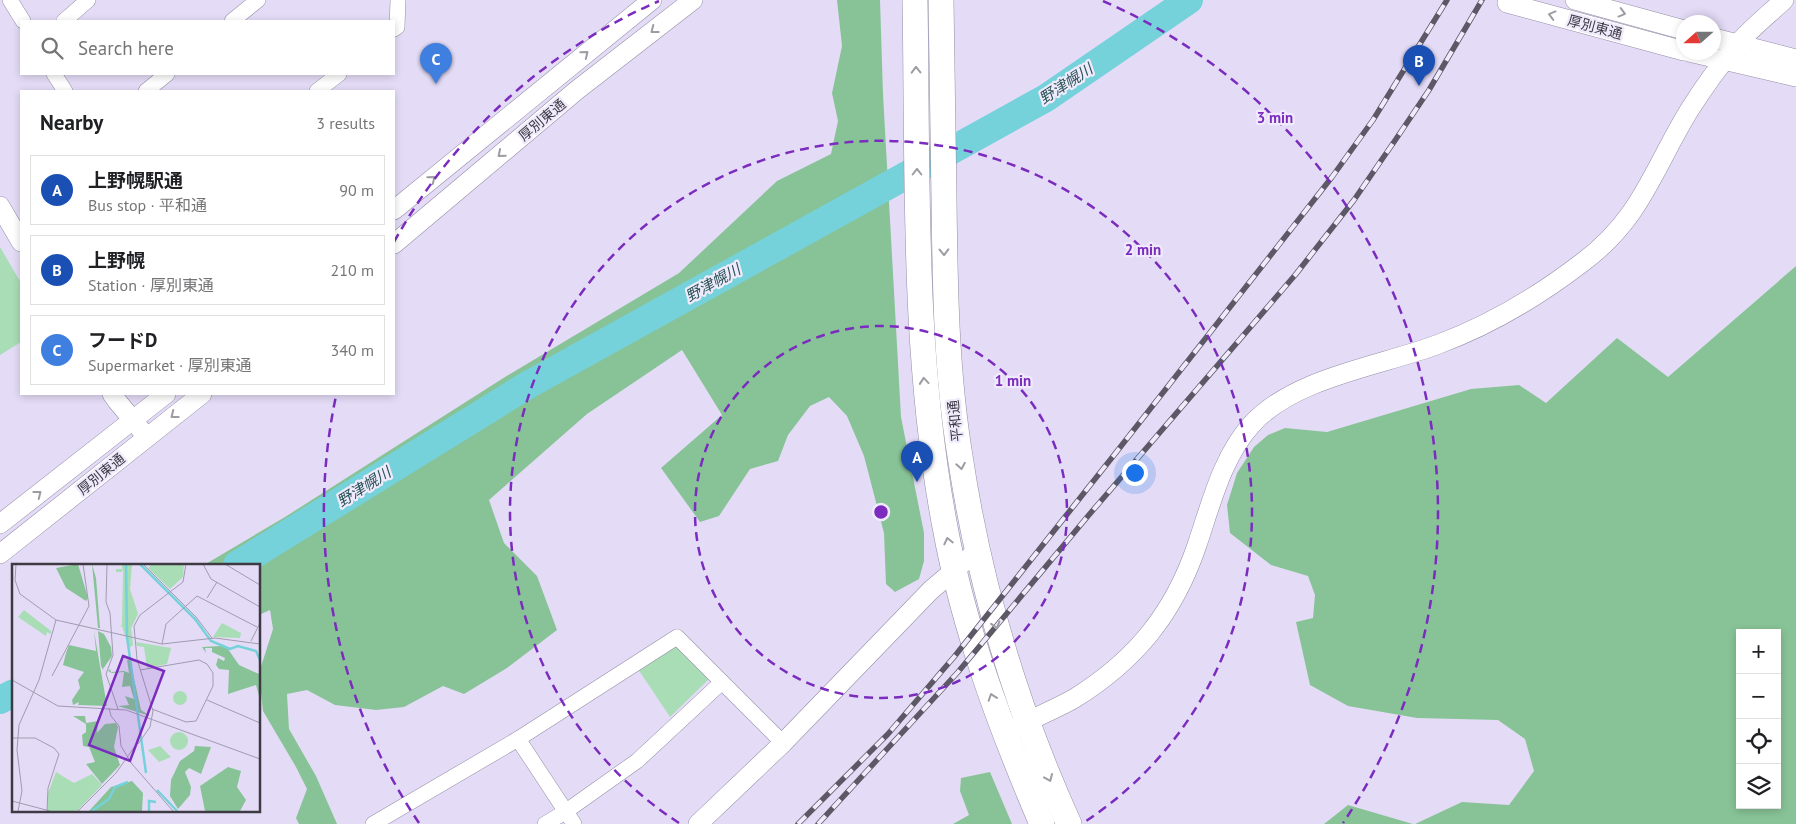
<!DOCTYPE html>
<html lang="en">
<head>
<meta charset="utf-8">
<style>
	:root { --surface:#fff; --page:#f6f6f6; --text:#202124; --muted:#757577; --line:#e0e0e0; --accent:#3679af }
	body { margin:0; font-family:"PT Sans","Noto Sans JP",sans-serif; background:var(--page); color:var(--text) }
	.controls { position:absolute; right:15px; bottom:15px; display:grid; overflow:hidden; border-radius:0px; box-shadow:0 2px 8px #0003 }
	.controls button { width:45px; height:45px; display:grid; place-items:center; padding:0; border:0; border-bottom:1px solid var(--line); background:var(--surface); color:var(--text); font:25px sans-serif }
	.compass { position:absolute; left:1676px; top:15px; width:45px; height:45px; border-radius:50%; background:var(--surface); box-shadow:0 2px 8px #0003; rotate:249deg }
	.you { position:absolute; left:1134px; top:472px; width:18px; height:18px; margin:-12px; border:4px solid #fff; border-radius:50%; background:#1a73e8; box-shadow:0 0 0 8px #1a73e833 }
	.badge { display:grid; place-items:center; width:32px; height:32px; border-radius:50%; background:var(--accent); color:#fff; font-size:16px; font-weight:700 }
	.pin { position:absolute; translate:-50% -41px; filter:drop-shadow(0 1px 2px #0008) }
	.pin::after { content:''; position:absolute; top:26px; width:18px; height:15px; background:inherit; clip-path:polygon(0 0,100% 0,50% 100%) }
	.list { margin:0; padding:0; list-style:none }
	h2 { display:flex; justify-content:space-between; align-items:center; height:65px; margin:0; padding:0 20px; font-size:21px }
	h2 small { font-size:16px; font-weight:400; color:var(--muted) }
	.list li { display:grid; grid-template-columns:32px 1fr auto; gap:15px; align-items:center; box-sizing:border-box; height:70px; margin:0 10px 10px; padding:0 10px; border:1px solid var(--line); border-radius:0px }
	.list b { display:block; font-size:19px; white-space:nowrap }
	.list p { margin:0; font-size:16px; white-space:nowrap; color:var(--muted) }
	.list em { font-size:16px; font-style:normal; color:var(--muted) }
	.icon { flex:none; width:28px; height:28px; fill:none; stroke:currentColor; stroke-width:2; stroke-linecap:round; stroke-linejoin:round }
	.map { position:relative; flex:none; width:1796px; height:824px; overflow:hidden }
	.search { position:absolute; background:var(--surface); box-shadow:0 2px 8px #0003; left:20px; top:20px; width:375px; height:55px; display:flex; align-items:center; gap:12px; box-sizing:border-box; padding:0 18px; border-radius:0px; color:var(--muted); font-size:19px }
	.panel { position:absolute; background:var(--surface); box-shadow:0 2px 8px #0003; left:20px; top:90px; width:375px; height:305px; border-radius:0px }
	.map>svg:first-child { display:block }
	.green { fill:#a9ddb5 }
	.forest { fill:#88c397; fill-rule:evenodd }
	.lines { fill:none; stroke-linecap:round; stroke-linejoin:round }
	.river { stroke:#75d1da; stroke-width:28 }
	.minor-casing { stroke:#948da5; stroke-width:16 }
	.tertiary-casing { stroke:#948da5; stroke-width:20 }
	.trunk-casing { stroke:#948da5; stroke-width:26 }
	.minor { stroke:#fff; stroke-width:15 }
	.tertiary { stroke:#fff; stroke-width:19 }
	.trunk { stroke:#fff; stroke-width:25 }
	.rail-casing { stroke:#5c5865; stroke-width:5.5 }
	.rail { stroke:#f0ebfc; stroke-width:4; stroke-dasharray:11; stroke-linecap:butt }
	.oneway { stroke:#9e9ca2 }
	.ring { fill:none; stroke:#7b2cbf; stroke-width:2.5; stroke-dasharray:9 6 }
	.labels { text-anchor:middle; stroke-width:4.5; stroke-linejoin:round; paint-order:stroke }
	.street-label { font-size:14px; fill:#3d3a44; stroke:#f0ebfc }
	.water-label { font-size:15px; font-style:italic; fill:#275155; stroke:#f0ebfc }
	.inset-river { fill:none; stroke:#75d1da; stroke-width:2.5 }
	.inset-road { fill:none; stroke:#a19baf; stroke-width:1 }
	.view { fill:#7b2cbf; fill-opacity:0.15; stroke:#7b2cbf; stroke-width:2.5 }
	.inset-edge { fill:none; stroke:#3d3a44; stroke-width:2.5 }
	.centre { fill:#7b2cbf; stroke:#f0ebfc; stroke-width:2.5 }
	.ring-label { font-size:15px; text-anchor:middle; font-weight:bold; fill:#7b2cbf; stroke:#f0ebfc; stroke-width:4.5; stroke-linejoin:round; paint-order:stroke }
</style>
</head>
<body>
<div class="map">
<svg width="1796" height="824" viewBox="0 0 1796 824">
	<rect width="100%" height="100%" fill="#e4dcf7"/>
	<g class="green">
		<path d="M0,247L21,283V342L0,355Z"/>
		<path d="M677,646L709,679L670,717L638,669Z"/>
	</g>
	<g class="forest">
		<path d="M837,0H880L883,94L901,417L924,533V561L919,579L895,592L886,584L884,533L864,456L847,416L829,397L810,406L788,435L778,461L750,469L719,516L700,522L661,468L722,415L682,350L587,414L489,500L504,543L537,576L557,630L507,668L464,694L443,686L404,707L376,710L335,705L307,690L287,694L289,729L316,776L337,824H299L296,818L307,789L296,767L263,711L259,673L273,629L270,610L259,615V565H204L285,517L505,377L679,273L777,181L831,154L838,121L832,93L842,46Z"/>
		<path d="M1796,266V824H1415L1462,802L1509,805L1534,771L1525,739L1498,720L1417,718L1348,706L1310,685L1296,622L1313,618L1315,595L1308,576L1271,565L1230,533L1227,505L1237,473L1254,447L1268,435L1285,428L1327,432L1471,389L1519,385L1546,403L1617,338L1668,377ZM1740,633H1777V805H1740Z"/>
		<path d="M990,772L1012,824H953L969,815L960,791L961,778Z"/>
		<path d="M1348,805L1413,824H1324Z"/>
	</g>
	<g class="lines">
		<g class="river">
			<path d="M237,565L526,386L1046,98L1189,0"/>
			<path d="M0,700L14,693"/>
		</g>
		<g class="minor-casing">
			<g id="minor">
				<path d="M10,0L23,21"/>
				<path d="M64,21L88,0"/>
				<path d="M232,21L258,0"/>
				<path d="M394,29L397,27L398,0"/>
				<path d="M54,74L65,91"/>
				<path d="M146,91L167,74"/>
				<path d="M317,91L339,74"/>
				<path d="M518,739L574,824"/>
				<path d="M373,824L518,739L677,637L783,743"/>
				<path d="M545,824L565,812L637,761L722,682"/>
			</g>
		</g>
		<g class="tertiary-casing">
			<g id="tertiary">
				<path d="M1575,0L1684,30"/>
				<path d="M1507,3L1684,51"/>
				<path d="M1714,38L1796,59"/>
				<path d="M1689,52L1796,77"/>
				<path d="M0,206L21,242"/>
				<path d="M394,210L652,0"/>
				<path d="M394,244L577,90L693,0"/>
				<path d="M112,394L117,401L141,430"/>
				<path d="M0,524L166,394"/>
				<path d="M0,554L202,394"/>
				<path d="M1015,728C1035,717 1056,709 1075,698C1136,660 1174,613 1197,545C1211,504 1222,457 1252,424C1295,377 1381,366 1439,344C1490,325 1540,295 1583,262C1642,218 1654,167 1690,109C1704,87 1719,66 1736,46C1750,29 1768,15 1784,0"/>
				<path d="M698,824L783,743L931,590L977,551"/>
			</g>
		</g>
		<g class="trunk-casing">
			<g id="trunk">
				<path d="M915,0C918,176 912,353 945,527C964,630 1001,728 1042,824"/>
				<path d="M941,0C942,66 943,133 944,199C945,285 946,371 960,456C979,583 1016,707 1069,824"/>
			</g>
		</g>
		<use href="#minor" class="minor"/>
		<use href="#tertiary" class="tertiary"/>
		<use href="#trunk" class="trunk"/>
		<g class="rail-casing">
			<g id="rail">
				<path d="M798,824L888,734L954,657L1118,450L1332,177L1373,120L1447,0"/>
				<path d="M818,824L958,672L1088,516L1296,274L1354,200L1396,139L1429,90L1482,0"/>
			</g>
		</g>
		<use href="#rail" class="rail"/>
	</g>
	<defs><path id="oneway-chevron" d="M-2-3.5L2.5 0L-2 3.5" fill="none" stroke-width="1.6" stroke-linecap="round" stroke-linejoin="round" transform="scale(1.25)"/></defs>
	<g class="oneway">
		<use href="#oneway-chevron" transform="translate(1622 13) rotate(15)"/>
		<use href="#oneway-chevron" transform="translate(1552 15) rotate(-165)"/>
		<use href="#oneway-chevron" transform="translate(654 30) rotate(142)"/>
		<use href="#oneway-chevron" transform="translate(585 54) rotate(-39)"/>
		<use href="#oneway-chevron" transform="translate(916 70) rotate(-91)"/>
		<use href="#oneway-chevron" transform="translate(501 154) rotate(140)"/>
		<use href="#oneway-chevron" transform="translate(917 172) rotate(-90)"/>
		<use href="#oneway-chevron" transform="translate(432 179) rotate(-39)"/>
		<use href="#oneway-chevron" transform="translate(944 252) rotate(89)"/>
		<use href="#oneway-chevron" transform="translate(924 381) rotate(-95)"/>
		<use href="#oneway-chevron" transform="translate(174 415) rotate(142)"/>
		<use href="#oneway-chevron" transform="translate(961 466) rotate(80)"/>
		<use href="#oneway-chevron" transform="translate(38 494) rotate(-38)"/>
		<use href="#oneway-chevron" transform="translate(948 541) rotate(-103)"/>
		<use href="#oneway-chevron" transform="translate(996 625) rotate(73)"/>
		<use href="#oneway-chevron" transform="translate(992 697) rotate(-109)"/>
		<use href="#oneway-chevron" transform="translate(1049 778) rotate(67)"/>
	</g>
	<g class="ring">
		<circle cx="881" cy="512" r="186"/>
		<path d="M679 823A371 371 0 1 1 1083 823"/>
		<path d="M419 823A557 557 0 0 1 336 396M394 242A557 557 0 0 1 659 1M1103 1A557 557 0 0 1 1343 823"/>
	</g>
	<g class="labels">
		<g class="street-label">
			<text transform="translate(1595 27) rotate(15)" y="5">厚別東通</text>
			<text transform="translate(542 120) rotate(-40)" y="5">厚別東通</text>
			<text transform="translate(955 421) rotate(-96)" y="5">平和通</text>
			<text transform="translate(101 474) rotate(-39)" y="5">厚別東通</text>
		</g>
		<g class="water-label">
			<text transform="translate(1066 84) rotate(-33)" y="5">野津幌川</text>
			<text transform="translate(713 283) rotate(-29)" y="5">野津幌川</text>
			<text transform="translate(364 487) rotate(-32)" y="5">野津幌川</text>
		</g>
	</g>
	<g transform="translate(12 564)">
		<rect width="248" height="248" fill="#e4dcf7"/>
		<path d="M110,0H120L118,25L126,50L119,64L121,81L117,84L110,62L107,63L110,61L111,7L110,5V8H104V5H110ZM140,0H172L171,13L158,25L136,4ZM12,46L39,67V70L35,68L34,72L6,53ZM210,59L229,69L228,74L201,73ZM124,78L159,84L155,100L135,104L132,83L125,82ZM161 134a7 7 0 1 1 14 0a7 7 0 1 1-14 0ZM158 177a9 9 0 1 1 18 0a9 9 0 1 1-18 0ZM148,182L159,193L147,198L136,186ZM44,208L62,219L80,210L90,221L65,247H39L35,246L36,229Z" fill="#a9ddb5"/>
		<path d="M66,0L76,34L74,37L54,24L44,4ZM80,0L84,14L88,64H86ZM82,67L95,142L66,141L67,138L61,141L60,136L68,124L66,116L72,108L51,101L54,89L57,81L84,87ZM86,67L92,70L99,83L100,92L91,105L93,109L89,102ZM209,82L216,85L227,101L247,110V132L244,121L216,130L217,106L207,105L204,101L206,94L212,97L213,94L200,88V84H193L194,89L190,83ZM115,96H118L129,146L138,152L106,142L117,141L113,132L122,135L120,129L118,122L110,123L112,108L100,109L96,107L98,105L99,108L112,107L117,109ZM61,152H73L74,159L86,157L85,169L93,160L104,159L106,163L102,183L108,201L90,220L74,200L83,198L77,183L71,182L70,171L74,168V160ZM183,182L199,183L189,210L177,204L173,208L179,223L178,231L166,245L158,232L159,216L168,197L182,187ZM216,203L229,207L225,223L234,236L228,247H193L188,222ZM120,217L131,229L130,247H77L99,223Z" fill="#88c397"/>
		<path class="inset-river" d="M114,0L115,73L134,209M128,0L183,55L199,77L218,85L226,82L244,87L248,96M145,226L165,247M80,247L97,235L103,223L116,218M137,247V237L144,238"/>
		<path class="inset-road" d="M4,0L3,16L8,30L44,56L150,80L203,74L248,80M95,0L94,38L98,49L101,91L94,110L106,145M131,0L184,53L200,74M191,0L199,15L248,43M213,0L248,21M195,34L205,18M239,77L248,59M150,80L154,60L185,32L245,63M128,106L187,96L195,100L201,109V122L184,157L174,158L140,145M40,112L77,42L71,0M0,116L46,142L114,146L248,195M195,136L248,159M97,144L99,152L107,162L109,182L120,200L161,247M0,174H23L42,184L47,190L36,224L35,247M126,180L138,163L141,147L125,95L122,62L128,51L171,18L174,0M0,237L38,247M6,247L10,227L5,186L7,161L27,116L44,56M66,247L104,209L123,182"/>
		<path class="view" d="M111,92L152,107L118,197L77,181Z"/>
		<rect width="248" height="248" class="inset-edge"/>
	</g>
	<circle cx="881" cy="512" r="8" class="centre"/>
	<g class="ring-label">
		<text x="1275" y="123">3 min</text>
		<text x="1143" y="255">2 min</text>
		<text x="1013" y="386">1 min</text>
	</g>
</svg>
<div class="controls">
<button>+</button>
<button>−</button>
<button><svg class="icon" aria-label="locate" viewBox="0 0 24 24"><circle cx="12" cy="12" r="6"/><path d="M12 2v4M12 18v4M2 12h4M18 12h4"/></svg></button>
<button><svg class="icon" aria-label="layers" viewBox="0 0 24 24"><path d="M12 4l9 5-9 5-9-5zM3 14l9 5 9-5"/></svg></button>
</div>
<svg class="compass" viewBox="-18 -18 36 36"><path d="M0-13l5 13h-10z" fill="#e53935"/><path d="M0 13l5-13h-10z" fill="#757577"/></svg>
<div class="you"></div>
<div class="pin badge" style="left:917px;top:482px;background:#1a4fb4">A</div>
<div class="pin badge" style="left:1419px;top:86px;background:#1a4fb4">B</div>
<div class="pin badge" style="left:436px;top:84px;background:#3f7fe0">C</div>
<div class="search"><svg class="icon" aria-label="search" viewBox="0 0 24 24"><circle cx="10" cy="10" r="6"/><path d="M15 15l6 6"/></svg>Search here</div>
<section class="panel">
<h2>Nearby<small>3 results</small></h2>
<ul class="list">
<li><span class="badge" style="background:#1a4fb4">A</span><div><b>上野幌駅通</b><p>Bus stop · 平和通</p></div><em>90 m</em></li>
<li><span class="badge" style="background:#1a4fb4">B</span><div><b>上野幌</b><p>Station · 厚別東通</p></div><em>210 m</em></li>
<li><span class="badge" style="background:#3f7fe0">C</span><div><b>フードD</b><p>Supermarket · 厚別東通</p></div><em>340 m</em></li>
</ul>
</section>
</div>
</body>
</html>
